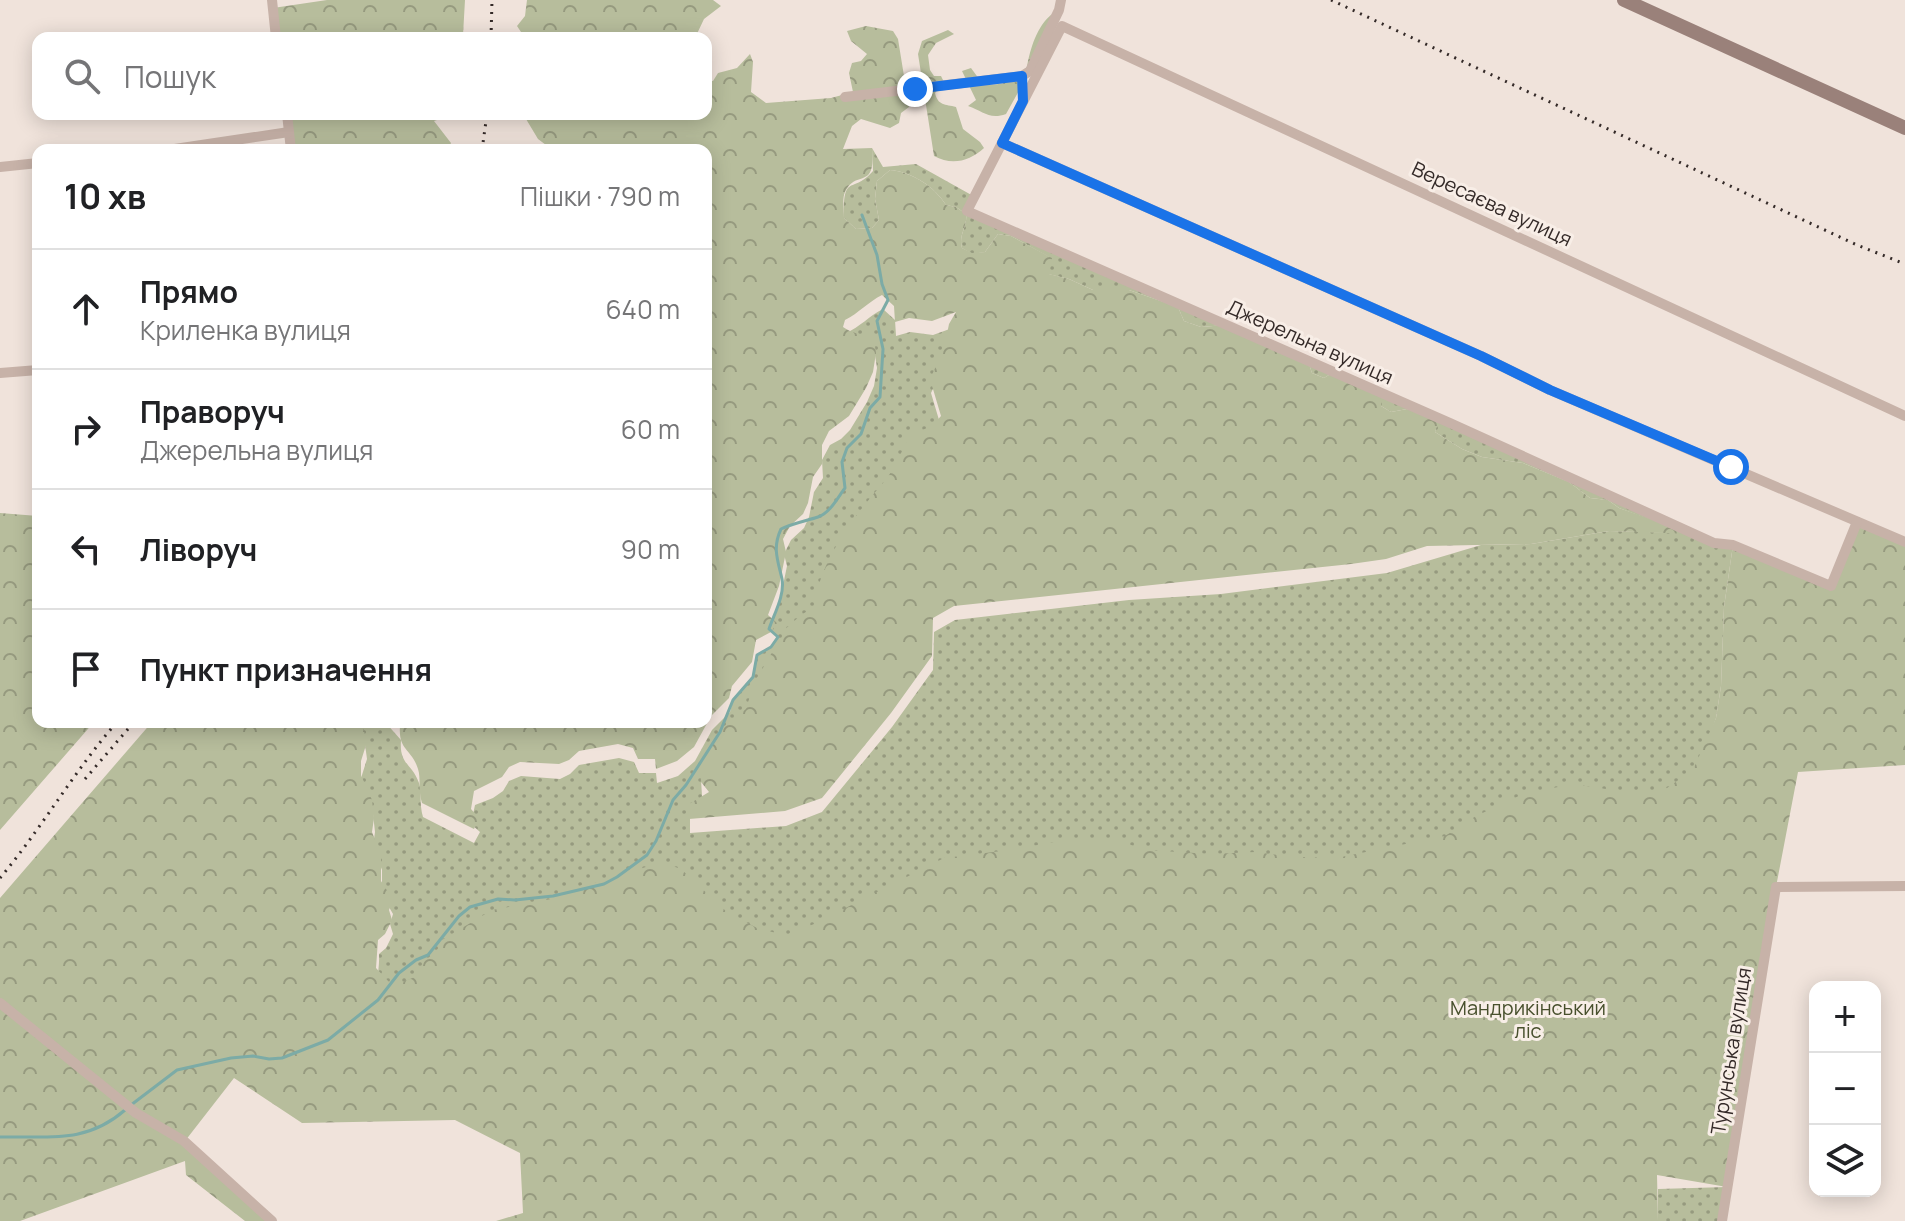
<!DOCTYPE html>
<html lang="uk">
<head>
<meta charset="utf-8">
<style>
	:root { --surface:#fff; --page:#f6f6f6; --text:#202124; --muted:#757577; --line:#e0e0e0 }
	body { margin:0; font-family:Manrope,sans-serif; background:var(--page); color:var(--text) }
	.controls { position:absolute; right:24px; bottom:24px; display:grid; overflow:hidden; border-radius:16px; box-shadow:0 4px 20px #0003 }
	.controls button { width:72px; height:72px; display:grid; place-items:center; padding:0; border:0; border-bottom:2px solid var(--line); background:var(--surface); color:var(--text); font:40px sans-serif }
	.stop { position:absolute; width:24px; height:24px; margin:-18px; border:6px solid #1a73e8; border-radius:50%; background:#fff }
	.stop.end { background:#1a73e8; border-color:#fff; box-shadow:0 2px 8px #0008 }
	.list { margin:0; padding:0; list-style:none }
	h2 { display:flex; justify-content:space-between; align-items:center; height:104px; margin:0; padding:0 32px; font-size:34px }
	h2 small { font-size:26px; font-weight:400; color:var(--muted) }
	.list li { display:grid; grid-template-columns:52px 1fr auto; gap:24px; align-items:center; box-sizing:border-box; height:120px; padding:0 32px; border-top:2px solid var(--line) }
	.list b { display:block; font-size:30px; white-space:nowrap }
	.list p { margin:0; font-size:26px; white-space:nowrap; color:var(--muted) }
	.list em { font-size:26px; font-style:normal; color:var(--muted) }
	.icon { flex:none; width:44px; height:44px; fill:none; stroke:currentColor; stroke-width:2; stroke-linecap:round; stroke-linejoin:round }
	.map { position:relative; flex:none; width:1905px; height:1221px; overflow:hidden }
	.search { position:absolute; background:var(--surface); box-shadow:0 4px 20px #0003; left:32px; top:32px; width:680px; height:88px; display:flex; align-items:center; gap:20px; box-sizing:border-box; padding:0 28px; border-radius:16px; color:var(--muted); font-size:30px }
	.panel { position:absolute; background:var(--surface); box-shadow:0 4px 20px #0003; left:32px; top:144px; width:680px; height:584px; border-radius:16px }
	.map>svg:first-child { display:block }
	.grass { fill:url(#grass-dots) }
	.forest { fill:url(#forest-crowns) }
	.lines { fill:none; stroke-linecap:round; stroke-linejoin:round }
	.stream { stroke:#7caba6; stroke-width:3 }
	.minor { stroke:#c7b2a8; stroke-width:10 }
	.secondary { stroke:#9a817a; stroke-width:14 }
	.rail { stroke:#342a28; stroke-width:3; stroke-dasharray:2 6; stroke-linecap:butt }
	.route { stroke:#1a73e8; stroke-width:10 }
	.labels { text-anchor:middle; stroke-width:6; stroke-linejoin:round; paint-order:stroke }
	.street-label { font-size:20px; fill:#342a28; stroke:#f8eee7 }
	.park-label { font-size:20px; fill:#48502d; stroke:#f8eee7 }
</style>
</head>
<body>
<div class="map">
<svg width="1905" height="1221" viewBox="0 0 1905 1221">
	<defs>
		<pattern id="grass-dots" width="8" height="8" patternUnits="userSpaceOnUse" patternTransform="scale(2)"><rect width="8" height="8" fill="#b7bd9c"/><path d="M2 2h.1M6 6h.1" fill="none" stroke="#969a7f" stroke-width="1.8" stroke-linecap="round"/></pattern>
		<pattern id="forest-crowns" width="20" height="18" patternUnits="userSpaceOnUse" patternTransform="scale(2)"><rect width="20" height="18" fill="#b7bd9c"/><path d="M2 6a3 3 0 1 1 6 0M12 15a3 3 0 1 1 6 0" fill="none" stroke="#969a7f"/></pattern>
	</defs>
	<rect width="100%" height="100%" fill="#f0e3db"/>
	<g class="grass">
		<path d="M872,148L883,167L916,164L975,197L967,211L1450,423L1714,543L1733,545L1724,607L1721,686L1716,718L1694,784L1668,802L1641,808L1573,799L1522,809L1477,830L1446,850L1337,872L1296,871L1256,866L1212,869L1147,864L1117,854H1066L1011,865L945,873L815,939L787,949L760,944L729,927L682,883L661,876L604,896L585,898L552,913L493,925L443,954L437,967L426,974L418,990L404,996H390C372,977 380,977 379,954L386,948L393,934L390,924L393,914L382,895V870L373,846L375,832L373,814L362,789V775L367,759L363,730L364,722H385L401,740C399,765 412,763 419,783C422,792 419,803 423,817L474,843L480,832L471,824L475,805L493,798L503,791L509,781L521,776L560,779L570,774L579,765L619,758L634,762L639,773H656L657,783L678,776L695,761L712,730L730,712L733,700L753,677L757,655L771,647L778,638L769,629L780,600L787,566L784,554L791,540L804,528L809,517L814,492L823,478L822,460L830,445L841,439L850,430L867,402L874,386L877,368L875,355C864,347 854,349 844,341L846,333C860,327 869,316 883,309L895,320L896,336L910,332L933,335L958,326L950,338L945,364L931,393L942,430L933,440L911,449C903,464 898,478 888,492C882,501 874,508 868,516C844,546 820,582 815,621L802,629L784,645V657L775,663L755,697L747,723L726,740L701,779L702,796L710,806L690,818V833L786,826L822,812L892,727L933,670L934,632L955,620L1129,600L1221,594L1387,573L1481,545L1531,544L1609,531L1686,533L1619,508L1608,500L1590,498L1569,482L1523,463L1482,457L1462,449L1435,432L1438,420L1417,411L1407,409L1391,412L1381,406V397L1332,373L1324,378L1312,373L1309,364L1225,325L1201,327L1184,321L1178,307L1129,290H1093L1069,279L1048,274L1051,258L1011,236L998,234L985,252L972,254L962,248C958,235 968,226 966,214L956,207L946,205C934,186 912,172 890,170L877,181L875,199L879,220L872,228L856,229L844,218C843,172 852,195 873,171Z"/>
		<path d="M1727,1187L1722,1221H1658V1189Z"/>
	</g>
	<g class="forest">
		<path d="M327,0H465L463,35L466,38H276L273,8Z"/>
		<path d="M527,0H713L721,6L704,19L695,38H525L517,26L525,16Z"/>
		<path d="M1052,14L1030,71L1006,114C989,120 983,111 968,106L976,100L962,71L971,68L982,83C1003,88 1011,80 1027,67C1030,49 1037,26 1052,14Z"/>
		<path d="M866,26L893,31L898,39L909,107L901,113L899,123L890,128L861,119L852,126L843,149L872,148C876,192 856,168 845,192C842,199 844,209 844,218L856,229L872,228L879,220L875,199L877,181L890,170C912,172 934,186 946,205L956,207L966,214C968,226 958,235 962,248L972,253L985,252L998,234L1011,236L1052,258L1049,274L1069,279L1093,290H1129L1178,307L1184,321L1201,327L1225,325L1309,364L1312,373L1324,378L1332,373L1382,397L1381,406L1391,412L1407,409L1439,420L1435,432L1462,449L1482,457L1523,463L1569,482L1590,498L1608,500L1619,508L1693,534L1609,531L1531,544L1427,546L1386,559L1351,564L954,606L933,618L932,656L891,713L822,798L785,811L689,819V804L709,792L701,782L700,765L725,726L746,709L754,683L774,649L783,643V631L801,615L814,607C819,568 843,532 867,502C873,494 881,486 887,478C897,464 902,450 910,435L932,426L941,416L930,379L944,349L949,324L956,312L932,321L909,318L895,322L894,306L882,295C868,302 859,313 845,320L843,327C854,335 863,333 874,340L876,353L873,372L866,388L849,416L829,431L822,445V464L813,477L808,503L803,514L790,526L783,539L786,552L779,586L768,615L777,623L771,632L756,640L752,662L732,686L729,698L711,716L694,747L677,761L656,769L655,759H638L633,748L618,744L579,751L569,760L559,764L520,762L509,767L502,777L474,791L471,809L479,818L474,829L422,803C418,790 421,778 418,769C412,749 398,751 400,726L396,722H706V150H545L546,145L538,139L523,114H706V80L713,81L718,73L737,68L750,54L753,62L751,92L766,103L831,98L853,92L849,73L852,63L861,61L867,54L851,41L847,31Z"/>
		<path d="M948,30L954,34L936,43L928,55L930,70L934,76H941L944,82L935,93C938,106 945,104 956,107L963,129L980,142L984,148C970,161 952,166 934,156L918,54L922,41Z"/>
		<path d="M287,114H455L434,121L451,143L448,150H291Z"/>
		<path d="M0,513L38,516V722H94L0,830Z"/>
		<path d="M1857,522L1905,542V765L1798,772L1776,887L1727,1187L1657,1175L1658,1221H496L523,1213L520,1153L455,1120L302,1123L234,1078L185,1141L272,1221H245L186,1175L185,1161L20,1221H0V898L152,722H363L366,745L361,761V775L372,800L374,818L372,832L381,856V881L393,900L389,910L392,920L385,934L378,940L376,968L389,982H403L417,976L425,960L436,953L442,940L492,910L551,899L584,884L603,881L661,862L681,869L728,913L759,929L786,935L814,924L944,858L1010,850L1065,840H1116L1146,850L1211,854L1255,852L1295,857L1336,858L1445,836L1476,816L1521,795L1572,784L1640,794L1667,788L1693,770L1716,718L1721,686L1724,607L1733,545L1830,585Z"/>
	</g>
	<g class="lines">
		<g class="stream">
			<path d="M131,1105L177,1070L231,1058L253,1056L269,1059L282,1058L328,1040L378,1000L399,973L416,960L428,955L459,916L470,907L498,899L515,900L553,896L604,884L617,877L647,855L656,841L673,800L686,785L720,732L733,700L753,677L757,655L771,647L778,637L769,629C774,614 785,595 782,579C778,561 772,548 781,529C793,523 806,521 818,517C830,513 838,497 845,488L842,462L847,448L861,434L870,408L880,397L883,349L877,321L888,300L882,284L877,255L862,215"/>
			<path d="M0,1137C49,1136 86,1144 125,1110"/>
		</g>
		<g class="minor">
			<path d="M272,0L276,38"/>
			<path d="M845,97L1022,76L1030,71L1059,10L1061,0"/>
			<path d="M287,114L291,150"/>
			<path d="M1002,143L1481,356L1550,390L1905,542"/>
			<path d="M168,150L289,132"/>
			<path d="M0,167L38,163"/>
			<path d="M0,373L38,370"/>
			<path d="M1857,522L1831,586L1733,545L1714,543L1450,423L967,211L1062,26L1905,416"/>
			<path d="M0,1003L136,1113L184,1141L272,1221"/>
			<path d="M1722,1221L1776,887L1905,886"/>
		</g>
		<path class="secondary" d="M1624,0L1905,128"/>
		<g class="rail">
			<path d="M1331,0L1857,245L1905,264"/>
			<path d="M491,38L492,0"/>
			<path d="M482,150L487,114"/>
			<path d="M85,779L134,722"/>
			<path d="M0,878C42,828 74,771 117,722"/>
		</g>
	</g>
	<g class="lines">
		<path class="route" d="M915,89L1022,76L1023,101L1002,143L1481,356L1550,390L1731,467"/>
	</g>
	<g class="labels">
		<g class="street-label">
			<text transform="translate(1492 204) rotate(25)" y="7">Вересаєва вулиця</text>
			<text transform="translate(1310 342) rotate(24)" y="7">Джерельна вулиця</text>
			<text transform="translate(1731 1051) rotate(-81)" y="7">Турунська вулиця</text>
		</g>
		<g class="park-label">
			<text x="1528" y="1015">Мандрикінський<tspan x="1528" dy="23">ліс</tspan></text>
		</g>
	</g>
</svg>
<div class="controls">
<button>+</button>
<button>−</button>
<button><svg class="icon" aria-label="layers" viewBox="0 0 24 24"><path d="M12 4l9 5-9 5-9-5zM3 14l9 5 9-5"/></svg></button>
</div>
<div class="stop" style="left:1731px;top:467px"></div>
<div class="stop end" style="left:915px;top:89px"></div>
<div class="search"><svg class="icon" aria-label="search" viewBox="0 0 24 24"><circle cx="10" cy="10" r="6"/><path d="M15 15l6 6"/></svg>Пошук</div>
<section class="panel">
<h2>10 хв<small>Пішки · 790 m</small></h2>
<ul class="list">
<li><svg class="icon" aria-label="ahead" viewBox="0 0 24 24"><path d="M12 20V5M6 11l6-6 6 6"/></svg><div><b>Прямо</b><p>Криленка вулиця</p></div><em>640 m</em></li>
<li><svg class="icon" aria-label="right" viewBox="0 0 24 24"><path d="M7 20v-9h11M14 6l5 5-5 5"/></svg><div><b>Праворуч</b><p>Джерельна вулиця</p></div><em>60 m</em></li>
<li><svg class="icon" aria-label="left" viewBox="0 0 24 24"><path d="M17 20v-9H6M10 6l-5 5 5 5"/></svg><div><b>Ліворуч</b></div><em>90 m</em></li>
<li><svg class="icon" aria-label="arrive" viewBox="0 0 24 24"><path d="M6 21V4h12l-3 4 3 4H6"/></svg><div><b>Пункт призначення</b></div></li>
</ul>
</section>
</div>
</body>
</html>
